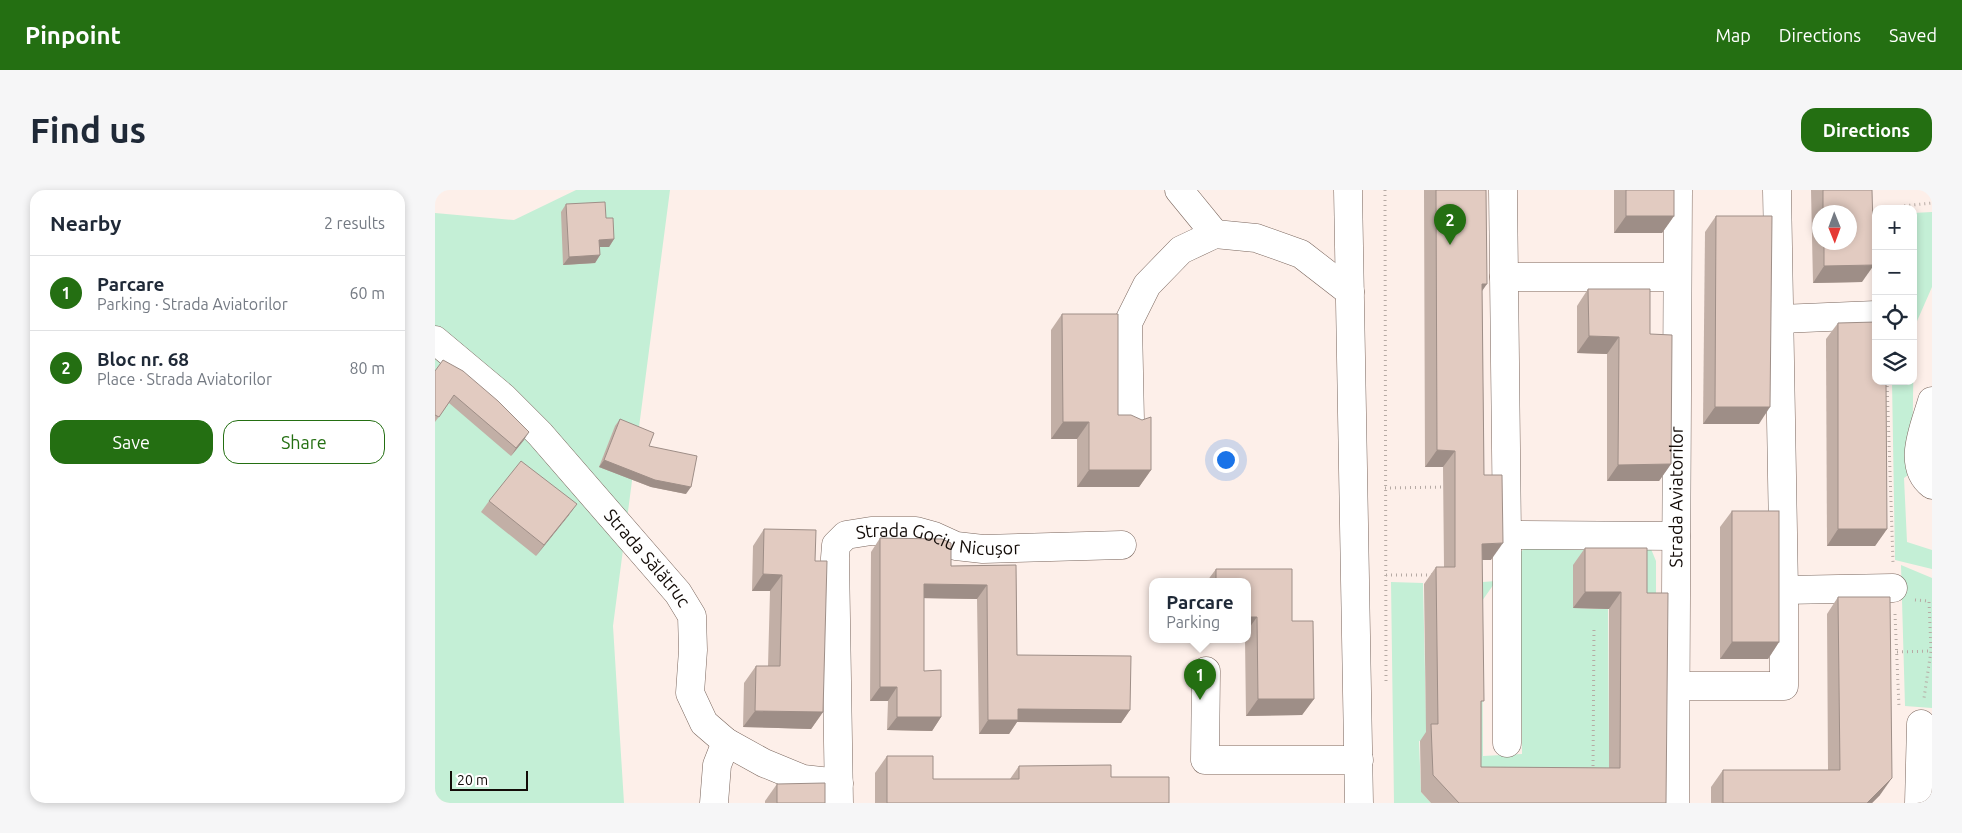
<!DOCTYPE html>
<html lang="en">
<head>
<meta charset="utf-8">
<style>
	:root { --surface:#fff; --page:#f6f6f7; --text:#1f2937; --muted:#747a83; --line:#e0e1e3; --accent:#246f12 }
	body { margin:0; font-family:Ubuntu,sans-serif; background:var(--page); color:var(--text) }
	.controls { position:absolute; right:15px; top:15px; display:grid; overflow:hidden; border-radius:10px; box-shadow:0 2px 8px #0003 }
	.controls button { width:45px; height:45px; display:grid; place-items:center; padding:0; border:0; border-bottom:1px solid var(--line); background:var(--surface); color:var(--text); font:25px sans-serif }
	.compass { position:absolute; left:1377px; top:15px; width:45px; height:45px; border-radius:50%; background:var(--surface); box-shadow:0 2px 8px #0003; rotate:179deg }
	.scale { position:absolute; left:15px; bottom:12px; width:78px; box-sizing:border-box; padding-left:5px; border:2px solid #130c08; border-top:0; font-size:14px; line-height:18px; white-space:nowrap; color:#130c08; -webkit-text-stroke:4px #fff; paint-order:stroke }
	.you { position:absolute; left:790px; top:269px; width:18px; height:18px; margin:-12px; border:4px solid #fff; border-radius:50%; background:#1a73e8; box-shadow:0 0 0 8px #1a73e833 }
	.badge { display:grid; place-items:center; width:32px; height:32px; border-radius:50%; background:var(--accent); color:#fff; font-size:16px; font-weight:700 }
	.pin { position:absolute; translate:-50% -41px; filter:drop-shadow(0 1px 2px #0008) }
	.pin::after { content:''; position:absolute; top:26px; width:18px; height:15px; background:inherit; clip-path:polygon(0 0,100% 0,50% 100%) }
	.popup { position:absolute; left:714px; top:388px; width:102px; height:65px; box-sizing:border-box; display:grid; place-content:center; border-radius:10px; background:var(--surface); filter:drop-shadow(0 1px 4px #0005); font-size:16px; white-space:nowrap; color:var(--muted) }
	.popup b { font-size:19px; color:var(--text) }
	.popup::after { content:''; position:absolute; left:50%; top:100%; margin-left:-10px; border:10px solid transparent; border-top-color:var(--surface) }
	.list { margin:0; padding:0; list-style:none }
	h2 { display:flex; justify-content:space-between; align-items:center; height:65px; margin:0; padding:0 20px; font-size:21px }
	h2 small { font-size:16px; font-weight:400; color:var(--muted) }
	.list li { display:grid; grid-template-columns:32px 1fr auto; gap:15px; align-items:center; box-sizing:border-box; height:75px; padding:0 20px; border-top:1px solid var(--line) }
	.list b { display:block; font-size:19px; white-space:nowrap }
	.list p { margin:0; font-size:16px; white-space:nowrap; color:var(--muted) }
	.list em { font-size:16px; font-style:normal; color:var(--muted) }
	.actions { display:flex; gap:10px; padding:15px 20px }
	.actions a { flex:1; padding:11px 0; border:1px solid var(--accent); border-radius:15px; text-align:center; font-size:18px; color:var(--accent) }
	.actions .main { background:var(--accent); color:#fff }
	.icon { flex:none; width:28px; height:28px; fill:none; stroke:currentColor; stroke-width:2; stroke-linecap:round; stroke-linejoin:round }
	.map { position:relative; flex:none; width:1497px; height:613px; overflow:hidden; border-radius:15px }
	header { display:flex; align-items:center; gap:30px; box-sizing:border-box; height:70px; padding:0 25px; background:var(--accent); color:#fff }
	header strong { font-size:24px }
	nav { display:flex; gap:28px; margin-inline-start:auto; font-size:18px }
	.intro { display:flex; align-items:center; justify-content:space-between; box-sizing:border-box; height:120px; padding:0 30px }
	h1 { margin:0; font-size:35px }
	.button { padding:12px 22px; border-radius:15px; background:var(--accent); color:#fff; font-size:18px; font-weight:700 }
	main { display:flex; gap:30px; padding:0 30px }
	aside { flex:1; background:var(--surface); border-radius:15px; box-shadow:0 2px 8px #0003 }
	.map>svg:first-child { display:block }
	.green { fill:#c4efd6 }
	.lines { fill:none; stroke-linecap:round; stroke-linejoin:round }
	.minor-casing { stroke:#7a665d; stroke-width:29 }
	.path { stroke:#b6aaa4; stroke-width:3; stroke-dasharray:1 4; stroke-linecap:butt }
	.minor { stroke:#fff; stroke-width:28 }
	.wall { fill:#c2afa6; fill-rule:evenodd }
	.shaded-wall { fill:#9e8e87 }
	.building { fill:#e2cbc1; stroke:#9e8e87 }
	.labels { text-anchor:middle; stroke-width:4; stroke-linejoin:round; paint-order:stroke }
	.street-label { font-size:18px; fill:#130c08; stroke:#fff }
</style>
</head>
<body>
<header>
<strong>Pinpoint</strong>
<nav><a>Map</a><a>Directions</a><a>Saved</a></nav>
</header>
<div class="intro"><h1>Find us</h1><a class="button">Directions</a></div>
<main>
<aside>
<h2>Nearby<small>2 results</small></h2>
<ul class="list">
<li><span class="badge">1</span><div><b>Parcare</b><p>Parking · Strada Aviatorilor</p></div><em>60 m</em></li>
<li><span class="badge">2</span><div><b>Bloc nr. 68</b><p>Place · Strada Aviatorilor</p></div><em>80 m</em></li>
</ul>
<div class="actions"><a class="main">Save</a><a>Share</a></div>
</aside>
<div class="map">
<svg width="1497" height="613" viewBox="0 0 1497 613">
	<rect width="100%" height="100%" fill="#fdefe9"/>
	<g class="green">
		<path d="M141,0H235L178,436L189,613H0V23L79,30Z"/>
		<path d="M1497,22V97L1479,138L1477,282L1469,288L1472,352L1497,360V379L1460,370L1457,191H1478V23Z"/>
		<path d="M1093,356L1216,359L1221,371V419H1200V376L1139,418L1173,419L1174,560L1220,595L1035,594V550L984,551L986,602L996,613H959L956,392L988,393L991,528L1035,393L1061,391L1047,411L1048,566L1087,564L1084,363Z"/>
		<path d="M1466,375L1497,388V518L1470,516Z"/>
	</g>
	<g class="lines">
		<g class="minor-casing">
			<g id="minor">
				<path d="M744,0L780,44"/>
				<path d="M913,0L924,613"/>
				<path d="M1068,0L1072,345"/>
				<path d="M1069,87H1242"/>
				<path d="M1345,129L1441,125"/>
				<path id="s1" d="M0,150L68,207L105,244L243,403L257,426L258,460L255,503L269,533L291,552L329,573L368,589L404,593"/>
				<path d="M1497,211C1490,236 1471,275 1497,295"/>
				<path d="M695,231L693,133L712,95L746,60L780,44L821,48L866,64L915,102"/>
				<path d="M1349,400L1458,398"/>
				<path d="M771,481L770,570H924"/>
				<path d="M1240,496H1349V400L1342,0"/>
				<path d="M1072,553V345L1241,346"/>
				<path d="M279,613L282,575L291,552"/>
				<path id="s2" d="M404,613L400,368L401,355L411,345L436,341H481L499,346L521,356L548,359L687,355"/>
				<path id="s3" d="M1240,613L1243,0"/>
				<path d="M1484,613L1486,534"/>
			</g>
		</g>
		<g class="path">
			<path d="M950,0L951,494"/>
			<path d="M1460,19L1467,16L1497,13"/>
			<path d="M1452,191L1458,373"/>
			<path d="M950,298L1011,297"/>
			<path d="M951,385H999"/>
			<path d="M1480,410L1494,411L1496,461L1489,508"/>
			<path d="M1460,424L1464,517"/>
			<path d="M1462,462L1496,461"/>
			<path d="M1158,581L1159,437"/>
		</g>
		<use href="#minor" class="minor"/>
	</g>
	<g class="wall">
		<path d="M989,0H1051L1047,101L1049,285L1056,370H1047L1046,577L1174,578V419L1138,418V375L1150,358L1212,403L1231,613H996L986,602L985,551L991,542L989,394L1001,377H1009L1008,277H990Z"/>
		<path d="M1179,0H1239V26L1227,43H1179Z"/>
		<path d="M1376,0H1437L1427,92L1378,93ZM1384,22H1414V52H1384Z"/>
		<path d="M131,14L171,28L179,49L174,57H165V65L160,73L128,75L126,22Z"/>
		<path d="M1281,26L1324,234H1268L1270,42Z"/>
		<path d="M1153,99L1215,144L1236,274L1224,291H1172V164L1142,163V116Z"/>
		<path d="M627,124L683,225L716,280L704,297H642V249H616V140Z"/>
		<path d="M1403,133L1452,339L1440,356H1392L1391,149Z"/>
		<path d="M0,181L89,250L76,266L14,213L0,232Z"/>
		<path d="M185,229L214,256L251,304L216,297L164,277L180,236Z"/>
		<path d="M54,311L134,325L101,366L46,322Z"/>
		<path d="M1297,321L1344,452L1333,469H1285V337Z"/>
		<path d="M329,339L380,371L388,522L376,539L308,537L309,493L321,476H333L335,401H317L318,356Z"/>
		<path d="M445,348L516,376L581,375L582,465L695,520L686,533L582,532L574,544H544L542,409L489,408V481L506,527L497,541L452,540L453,511H435L436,362Z"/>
		<path d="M781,379H857V431H878L879,509L867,525L811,526L810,449H812V391H772Z"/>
		<path d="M1403,407L1445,605L1437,613H1276V597L1288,580H1393L1392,424Z"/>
		<path d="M452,566L498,589H575L584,576L676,587L734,613H440V583Z"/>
		<path d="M342,594L390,613H330V611Z"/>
	</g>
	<g class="shaded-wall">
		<path d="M1191,26H1239L1227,43H1179Z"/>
		<path d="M179,49L174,57H159L164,50Z"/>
		<path d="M165,65L160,73L128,75L134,67Z"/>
		<path d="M1439,75L1427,92L1378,93L1389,76Z"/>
		<path d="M1047,94H1052L1040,111Z"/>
		<path d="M1154,146L1184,147L1172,164L1142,163Z"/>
		<path d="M1280,217H1335L1324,234H1268Z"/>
		<path d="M628,232H654L642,249H616Z"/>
		<path d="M94,242L89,250L76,266L81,258Z"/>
		<path d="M1002,260L1020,261L1008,277H990Z"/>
		<path d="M169,270L256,297L251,304L216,297L164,277Z"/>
		<path d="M1236,274L1224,291H1172L1183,275Z"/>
		<path d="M654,280H716L704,297H642Z"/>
		<path d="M142,314L134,325L101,366L109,355Z"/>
		<path d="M1403,339H1452L1440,356H1392Z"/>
		<path d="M1068,353L1056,370H1035L1047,354Z"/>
		<path d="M328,384L347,385L335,401H317Z"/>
		<path d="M489,394L552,395L542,409L480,408Z"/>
		<path d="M1150,402H1186L1174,419L1138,418Z"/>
		<path d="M812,427H822L812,441Z"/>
		<path d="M1297,452H1344L1333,469H1285Z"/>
		<path d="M445,497H462L453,511H435Z"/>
		<path d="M823,509H879L867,525L811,526Z"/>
		<path d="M583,519L695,520L686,533L582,532L574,544H544L553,530Z"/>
		<path d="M320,521L388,522L376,539L308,537Z"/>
		<path d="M462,527H506L497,541L452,540Z"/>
		<path d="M1457,588L1445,605L1437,613H1432Z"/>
	</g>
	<g class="building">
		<path d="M1001,0H1051L1052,94H1047L1049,285H1067L1068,353L1047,354L1049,511H1046V577L1185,578L1186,402H1150V358H1212V403H1233L1231,613H1024L998,585L996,534H1003L1001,377H1020V261L1002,260Z"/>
		<rect x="1191" y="0" width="48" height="26"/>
		<path d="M1388,0H1437L1439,75L1389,76V52H1414V22H1388Z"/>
		<path d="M170,12L171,28H178L179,49L164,50L165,65L134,67L131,14Z"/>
		<path d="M1281,26H1337L1335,217H1280Z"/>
		<path d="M1153,99H1215V144L1237,145L1236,274L1183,275L1184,147L1154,146Z"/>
		<path d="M627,124H683V225H696L707,230L716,227V280H654V232H628Z"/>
		<path d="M1441,132V191H1451L1452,339H1403V133Z"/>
		<path d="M8,170L28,181L63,211L94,242L81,258L19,205L4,227L0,225V181Z"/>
		<path d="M185,229L219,243L214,256L262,266L256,297L220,290L169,270Z"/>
		<path d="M86,271L142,314L109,355L54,311Z"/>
		<rect x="1297" y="321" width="47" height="131"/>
		<path d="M329,339L381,340L380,371H392L388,522L320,521L321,476H345L347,385L328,384Z"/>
		<path d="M445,348L507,349L516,353V376L581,375L582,465L696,466L695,520L583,519V530H553L552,395L489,394V481L506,480V527H462V497H445Z"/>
		<path d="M781,379H857V431H878L879,509H823L822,427H812V391H781Z"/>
		<path d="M1403,407H1455L1457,588L1432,613H1288V580H1405Z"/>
		<path d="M452,566H498V589H584V576L676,575V587H734V613H452Z"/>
		<path d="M390,593V613H342V594Z"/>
	</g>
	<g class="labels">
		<g class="street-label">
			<text dy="6" stroke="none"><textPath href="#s3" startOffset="306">Strada Aviatorilor</textPath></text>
			<text dy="6" stroke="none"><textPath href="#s2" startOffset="366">Strada Gociu Nicușor</textPath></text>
			<text dy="6" stroke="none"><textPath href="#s1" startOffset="305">Strada Sălătruc</textPath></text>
		</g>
	</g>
</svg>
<div class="controls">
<button>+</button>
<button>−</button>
<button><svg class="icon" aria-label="locate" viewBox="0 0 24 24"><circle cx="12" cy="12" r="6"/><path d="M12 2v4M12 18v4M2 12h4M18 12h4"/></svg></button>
<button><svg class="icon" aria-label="layers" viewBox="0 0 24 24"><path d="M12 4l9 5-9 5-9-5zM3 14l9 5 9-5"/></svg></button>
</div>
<svg class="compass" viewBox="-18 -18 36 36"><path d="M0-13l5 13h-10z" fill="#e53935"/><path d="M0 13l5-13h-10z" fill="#747a83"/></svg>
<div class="scale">20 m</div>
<div class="you"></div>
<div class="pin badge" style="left:765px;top:510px">1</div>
<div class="popup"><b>Parcare</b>Parking</div>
<div class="pin badge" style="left:1015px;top:55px">2</div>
</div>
</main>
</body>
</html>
